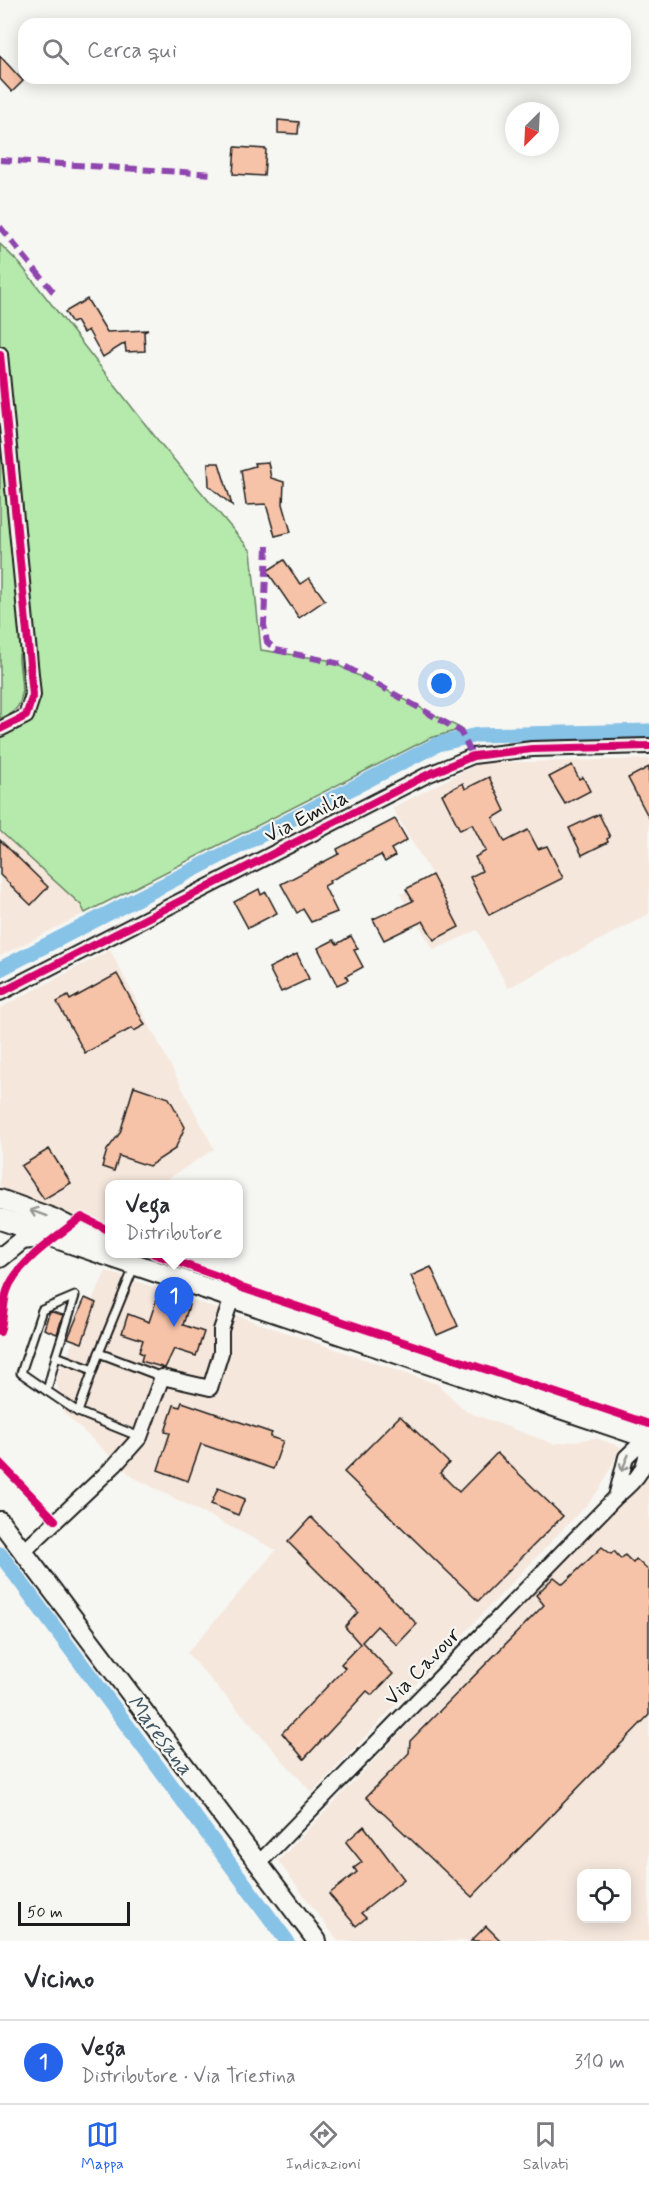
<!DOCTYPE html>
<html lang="it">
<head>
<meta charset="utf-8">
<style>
	:root { --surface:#fff; --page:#f7f7f7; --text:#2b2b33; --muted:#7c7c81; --line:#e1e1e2; --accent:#2563eb }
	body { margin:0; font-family:Mynerve,sans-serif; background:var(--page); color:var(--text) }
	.controls { position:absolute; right:18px; bottom:18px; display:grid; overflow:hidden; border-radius:12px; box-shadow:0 3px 15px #0003 }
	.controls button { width:54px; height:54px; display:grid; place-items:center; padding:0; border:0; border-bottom:2px solid var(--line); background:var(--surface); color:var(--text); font:30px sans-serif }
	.compass { position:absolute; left:505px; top:102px; width:54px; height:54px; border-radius:50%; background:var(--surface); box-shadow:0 3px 15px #0003; rotate:204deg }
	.scale { position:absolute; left:18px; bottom:15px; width:112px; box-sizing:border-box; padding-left:6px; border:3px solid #1c1c1c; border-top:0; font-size:16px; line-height:21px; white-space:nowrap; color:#1c1c1c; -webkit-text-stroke:4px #f6f6f2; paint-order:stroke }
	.you { position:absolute; left:442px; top:684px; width:21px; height:21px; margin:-15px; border:4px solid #fff; border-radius:50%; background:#1a73e8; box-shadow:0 0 0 9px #1a73e833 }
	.badge { display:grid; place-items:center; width:39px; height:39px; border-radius:50%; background:var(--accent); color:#fff; font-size:20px; font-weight:700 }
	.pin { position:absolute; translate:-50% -50px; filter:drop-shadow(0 2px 3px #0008) }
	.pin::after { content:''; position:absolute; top:32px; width:21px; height:18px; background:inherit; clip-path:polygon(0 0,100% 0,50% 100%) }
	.popup { position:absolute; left:105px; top:1180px; width:138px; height:78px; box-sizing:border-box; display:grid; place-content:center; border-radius:12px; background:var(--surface); filter:drop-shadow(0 2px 4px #0005); font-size:20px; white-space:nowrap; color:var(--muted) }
	.popup b { font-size:22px; color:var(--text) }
	.popup::after { content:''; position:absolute; left:50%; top:100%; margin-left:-12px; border:12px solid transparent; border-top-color:var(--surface) }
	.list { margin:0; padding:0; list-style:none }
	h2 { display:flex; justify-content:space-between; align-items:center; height:78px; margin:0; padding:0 24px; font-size:26px }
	h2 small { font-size:20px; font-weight:400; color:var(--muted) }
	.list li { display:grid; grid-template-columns:39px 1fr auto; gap:18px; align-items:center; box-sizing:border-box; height:84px; padding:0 24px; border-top:2px solid var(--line) }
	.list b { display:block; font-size:22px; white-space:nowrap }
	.list p { margin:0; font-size:20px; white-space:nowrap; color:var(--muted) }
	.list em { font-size:20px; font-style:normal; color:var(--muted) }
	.icon { flex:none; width:33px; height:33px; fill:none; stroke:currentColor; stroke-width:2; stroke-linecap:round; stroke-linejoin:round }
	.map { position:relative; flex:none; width:649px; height:1941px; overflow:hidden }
	.search { position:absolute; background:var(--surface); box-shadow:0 3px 15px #0003; left:18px; right:18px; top:18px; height:66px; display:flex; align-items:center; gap:15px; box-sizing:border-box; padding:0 21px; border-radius:18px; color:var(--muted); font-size:22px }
	.sheet { height:162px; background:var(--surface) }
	nav { display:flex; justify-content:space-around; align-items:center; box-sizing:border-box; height:84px; border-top:2px solid var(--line); background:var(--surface); font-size:16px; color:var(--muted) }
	nav a { display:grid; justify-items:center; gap:3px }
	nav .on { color:var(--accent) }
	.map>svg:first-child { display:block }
	.built { fill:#f6e7dc; fill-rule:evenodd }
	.green { fill:#b5eaac; stroke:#688364; stroke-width:1.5 }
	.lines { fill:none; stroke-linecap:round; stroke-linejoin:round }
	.canal { stroke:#87c2e7; stroke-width:15 }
	.building { fill:#f7c3a8; stroke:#1c1c1c; stroke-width:1.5 }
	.service-casing { stroke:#1c1c1c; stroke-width:11 }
	.minor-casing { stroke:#1c1c1c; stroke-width:18 }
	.tertiary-casing { stroke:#1c1c1c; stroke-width:22 }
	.secondary-casing { stroke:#1c1c1c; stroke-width:24 }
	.service { stroke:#f6f6f2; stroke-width:7 }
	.minor { stroke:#f6f6f2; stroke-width:14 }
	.tertiary { stroke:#f6f6f2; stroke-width:18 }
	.secondary { stroke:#f6f6f2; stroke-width:20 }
	.quiet { stroke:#8e44ad; stroke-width:6; stroke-dasharray:12 6; stroke-linecap:butt }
	.cycleway-casing { stroke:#f6f6f2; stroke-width:11 }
	.cycleway { stroke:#d6006c; stroke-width:8 }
	.oneway { stroke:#949492 }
	.labels { text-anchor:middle; stroke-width:4.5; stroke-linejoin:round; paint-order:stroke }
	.street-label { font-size:21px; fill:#1c1c1c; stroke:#f6f6f2 }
	.water-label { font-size:22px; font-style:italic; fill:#415663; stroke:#f6f6f2 }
</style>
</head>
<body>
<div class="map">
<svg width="649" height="1941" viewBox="0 0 649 1941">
	<rect width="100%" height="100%" fill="#f6f6f2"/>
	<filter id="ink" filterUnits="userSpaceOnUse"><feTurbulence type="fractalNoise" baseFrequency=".0167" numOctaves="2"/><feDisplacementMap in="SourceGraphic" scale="12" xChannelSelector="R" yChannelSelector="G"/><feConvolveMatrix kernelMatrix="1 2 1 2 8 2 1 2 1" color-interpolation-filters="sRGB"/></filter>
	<g filter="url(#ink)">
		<g class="built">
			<path d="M649,759V914L508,988L477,930L434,950L400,894L436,882L392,808L479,763Z"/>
			<path d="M0,831L81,905L85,913L0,956Z"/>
			<path d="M110,950L214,1149L160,1184H110L109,1218L88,1232L0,1202V1008Z"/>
			<path d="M106,1271L437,1384L467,1412L554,1444L596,1438L621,1447L601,1487L590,1501L312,1793L187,1653L276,1550L133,1477L63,1412L56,1379Z"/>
			<path d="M649,1457V1941H338L278,1861L607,1516ZM582,1874H626V1918H582Z"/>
		</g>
		<path class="green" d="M0,244L20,264L160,443L251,551L261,650L328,660L462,729L430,738L85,913L81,905L0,831V723L17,718L24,703L19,653C18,680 34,708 0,718Z"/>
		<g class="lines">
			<g class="canal">
				<path d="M0,969L438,744L477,735L649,731"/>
				<path d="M0,1554L287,1941"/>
			</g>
		</g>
		<g class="building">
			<path d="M0,56L23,81L12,92L0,79Z"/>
			<path d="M278,120L299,122L298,134L278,133Z"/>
			<path d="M235,147L266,149L264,176L233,174Z"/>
			<path d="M87,299L107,332L148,330L144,332L145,351L126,352L125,343L103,357L88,330L83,333L76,321L72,323L65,312Z"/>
			<path d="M268,462L271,478L284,482L283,504L291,532L275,536L266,504L246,505L241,470L255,466L254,463Z"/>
			<path d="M208,463H219L232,505L209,486Z"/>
			<path d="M284,560L300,584L309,578L325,600L299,618L267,571Z"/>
			<path d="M572,765L579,779L583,777L590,791L565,804L549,777Z"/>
			<path d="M649,767V818L628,778Z"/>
			<path d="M489,777L505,811L493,818L505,842L528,830L538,849L547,846L563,878L489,915L470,877L482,871L475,857L486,851L472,824L460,830L442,794L463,783L465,789Z"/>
			<path d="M599,814L610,837L607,839L608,842L582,855L569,828Z"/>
			<path d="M395,819L407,840L391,849L395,856L385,862L381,855L329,881L330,883L324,886L337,912L311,922L303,909L297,913L281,884L339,854L337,849Z"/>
			<path d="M0,840L48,887L31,905L0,875Z"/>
			<path d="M432,875L459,927L434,940L423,921L384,940L373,919L413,901L406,889Z"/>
			<path d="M259,889L261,895L266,892L277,913L248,928L234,902Z"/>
			<path d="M351,936L358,949L354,950L363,967L346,976L348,980L337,985L318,948L334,940L337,944Z"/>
			<path d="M297,954L309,979L281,992L269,968Z"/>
			<path d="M117,974L145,1025L134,1031L132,1028L85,1053L57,1002L68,996L70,1000Z"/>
			<path d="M134,1086L169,1098L185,1127L175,1149L149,1166L119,1156L114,1171L102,1167L107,1150L120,1133Z"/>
			<path d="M49,1149L71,1183L44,1199L21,1166Z"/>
			<path d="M431,1267L458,1326L437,1335L411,1276Z"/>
			<path d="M158,1295L189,1305L183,1325L204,1332L196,1356L174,1349L165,1368L141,1361L143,1354L139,1352L143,1340L122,1333L128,1314L149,1322Z"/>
			<path d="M85,1298L96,1303L82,1343L68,1338Z"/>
			<path d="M52,1312L63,1315L57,1334L44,1329L49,1313Z"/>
			<path d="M182,1402L272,1433L270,1437L283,1441L273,1469L201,1444L188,1481L158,1470L170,1433L165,1432L174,1405L180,1407Z"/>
			<path d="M400,1416L449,1463L440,1473L459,1492L497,1453L563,1516L478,1601L344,1472Z"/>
			<path d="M218,1488L245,1499L238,1515L211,1504Z"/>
			<path d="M311,1517L417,1624L397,1645L377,1626L362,1642L393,1674L372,1695L367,1691L304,1759L282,1733L345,1668L341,1664L360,1644L345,1627L358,1612L288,1542Z"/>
			<path d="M602,1547L611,1554L614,1551L621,1559L625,1555L633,1563L636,1559L649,1571V1715L472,1897L366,1797L409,1753L410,1741L544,1605L536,1595L554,1577L563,1584Z"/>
			<path d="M364,1826L404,1879L361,1913L366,1918L356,1926L329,1894L357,1872L354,1868L362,1862L346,1842Z"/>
			<path d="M486,1926L501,1941H471Z"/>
		</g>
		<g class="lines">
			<g class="service-casing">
				<g id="service">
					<path d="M134,1267L99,1353L162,1377"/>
					<path d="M99,1353L78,1412L140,1437"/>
					<path d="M47,1391L21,1373L42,1310L75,1296L56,1356"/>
					<path d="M78,1412L47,1391L56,1356L93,1370"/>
				</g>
			</g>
			<g class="minor-casing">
				<g id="minor">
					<path d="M0,354L33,695L26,716L0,729"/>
					<path d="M0,993L427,775L473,756L532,749L649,746"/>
					<path d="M23,1552L115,1465L140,1437L162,1377L210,1388L221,1353V1330L232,1298"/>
					<path d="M258,1864L616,1497C638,1479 649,1467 647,1437L626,1457L616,1497"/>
				</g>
			</g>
			<g class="tertiary-casing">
				<g id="tertiary">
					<path d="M0,1199L53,1218L110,1247"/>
					<path d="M0,1258L22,1240L51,1237"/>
					<path d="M0,1521L317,1941"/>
				</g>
			</g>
			<g class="secondary-casing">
				<path id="secondary" d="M0,1219L649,1438"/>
			</g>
			<use href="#service" class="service"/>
			<use href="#minor" class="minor"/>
			<use href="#tertiary" class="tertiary"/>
			<use href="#secondary" class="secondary"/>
			<g class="quiet">
				<path d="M0,160L212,174"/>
				<path d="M0,227L55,294"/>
				<path d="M267,546L264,625L267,642L276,650L341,664L460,731L473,756"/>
			</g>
			<g class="cycleway-casing">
				<g id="cycleway">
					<path d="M0,354L33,695L26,716L0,729"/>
					<path d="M0,993L427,775L473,756L532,749L649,746"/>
					<path d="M154,1254L218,1276L242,1288L649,1424"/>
					<path d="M0,1332C4,1318 3,1303 7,1291C16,1263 59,1235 82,1217L110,1231"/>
					<path d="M0,1463L55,1520"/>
				</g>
			</g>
			<use href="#cycleway" class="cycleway"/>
		</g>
		<defs><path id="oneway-shaft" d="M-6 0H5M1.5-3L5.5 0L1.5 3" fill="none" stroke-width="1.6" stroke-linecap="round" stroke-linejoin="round" transform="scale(1.5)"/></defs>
		<g class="oneway">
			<use href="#oneway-shaft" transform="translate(38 1213) rotate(-160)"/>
			<use href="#oneway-shaft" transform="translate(625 1463) rotate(113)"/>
		</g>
	</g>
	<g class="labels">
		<g class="street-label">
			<text transform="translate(306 816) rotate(-27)" y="7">Via Emilia</text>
			<text transform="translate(422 1666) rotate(-46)" y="7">Via Cavour</text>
		</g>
		<g class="water-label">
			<text transform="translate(161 1734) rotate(53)" y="8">Maresana</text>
		</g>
	</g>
</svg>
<div class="controls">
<button><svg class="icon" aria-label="locate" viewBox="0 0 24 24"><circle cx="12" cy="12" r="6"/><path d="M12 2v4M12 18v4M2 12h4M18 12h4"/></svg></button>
</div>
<svg class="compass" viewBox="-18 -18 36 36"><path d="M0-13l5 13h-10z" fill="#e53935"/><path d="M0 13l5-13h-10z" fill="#7c7c81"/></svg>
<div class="scale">50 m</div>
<div class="you"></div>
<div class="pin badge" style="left:174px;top:1327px">1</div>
<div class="popup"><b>Vega</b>Distributore</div>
<div class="search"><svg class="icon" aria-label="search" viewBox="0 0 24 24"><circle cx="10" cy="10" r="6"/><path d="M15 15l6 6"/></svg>Cerca qui</div>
</div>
<section class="sheet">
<h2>Vicino<small></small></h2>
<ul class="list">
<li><span class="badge">1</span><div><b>Vega</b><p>Distributore · Via Triestina</p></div><em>310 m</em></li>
</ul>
</section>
<nav>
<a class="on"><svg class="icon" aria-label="map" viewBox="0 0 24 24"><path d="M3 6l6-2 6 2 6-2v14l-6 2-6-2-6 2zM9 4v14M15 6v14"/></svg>Mappa</a>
<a><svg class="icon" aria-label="directions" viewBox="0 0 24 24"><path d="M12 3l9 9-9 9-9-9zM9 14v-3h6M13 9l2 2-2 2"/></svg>Indicazioni</a>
<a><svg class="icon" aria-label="saved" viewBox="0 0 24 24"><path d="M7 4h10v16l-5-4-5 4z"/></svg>Salvati</a>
</nav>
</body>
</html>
